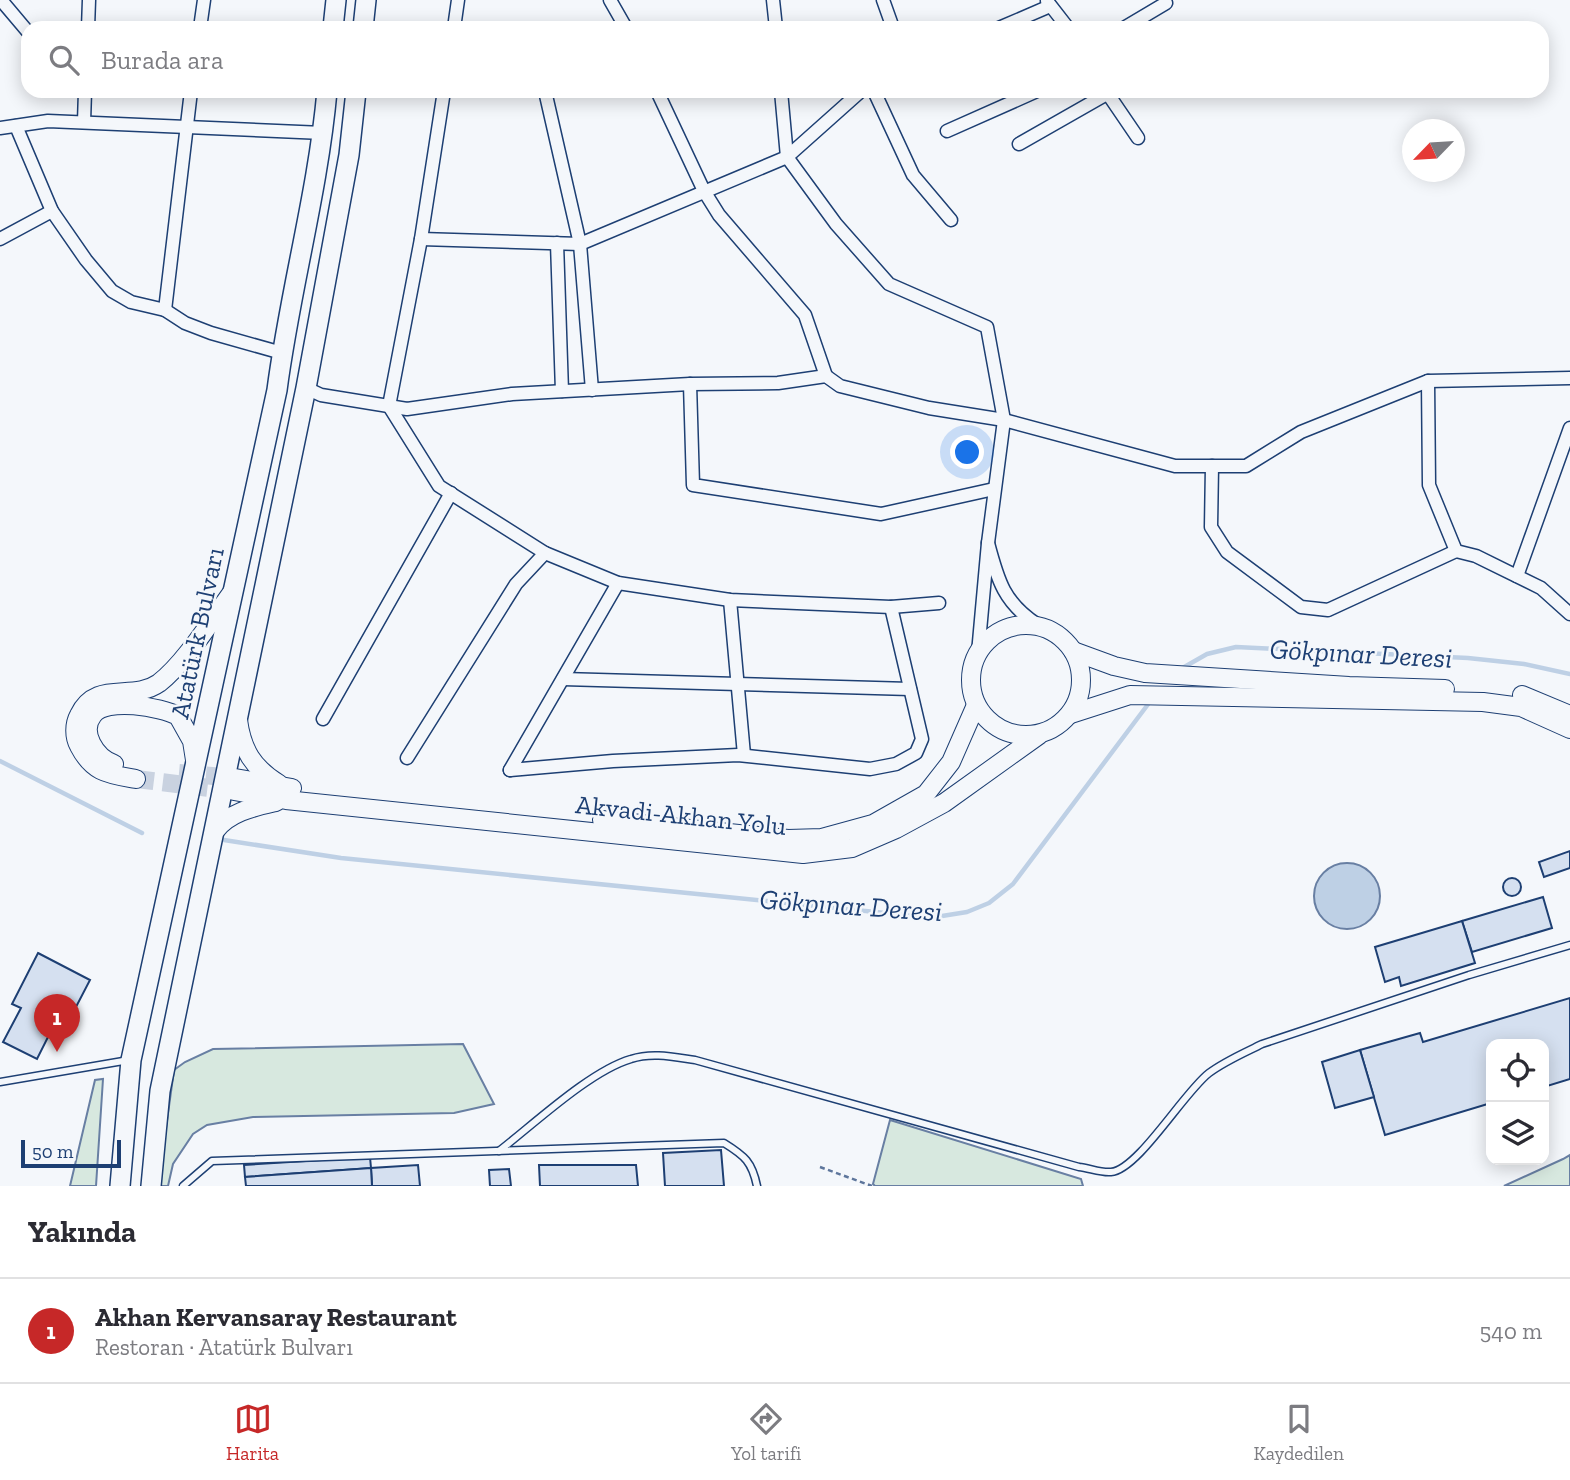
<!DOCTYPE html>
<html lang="tr">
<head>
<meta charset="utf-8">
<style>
	:root { --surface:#fff; --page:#f7f7f7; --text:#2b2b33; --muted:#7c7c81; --line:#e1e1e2; --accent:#c62828 }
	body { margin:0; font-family:"Zilla Slab",serif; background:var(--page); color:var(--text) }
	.controls { position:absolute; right:21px; bottom:21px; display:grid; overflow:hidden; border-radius:14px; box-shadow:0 4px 18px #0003 }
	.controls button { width:63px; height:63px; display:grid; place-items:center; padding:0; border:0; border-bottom:2px solid var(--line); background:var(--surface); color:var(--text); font:35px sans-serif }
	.compass { position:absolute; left:1402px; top:119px; width:63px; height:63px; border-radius:50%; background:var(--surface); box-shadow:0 4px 18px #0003; rotate:245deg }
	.scale { position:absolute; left:21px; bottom:18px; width:100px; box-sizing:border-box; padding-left:7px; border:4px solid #1d3f73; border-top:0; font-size:19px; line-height:24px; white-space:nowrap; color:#1d3f73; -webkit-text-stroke:5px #f4f7fb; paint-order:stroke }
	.you { position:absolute; left:968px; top:453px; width:24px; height:24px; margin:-18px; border:5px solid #fff; border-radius:50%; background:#1a73e8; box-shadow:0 0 0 10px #1a73e833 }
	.badge { display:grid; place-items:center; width:46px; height:46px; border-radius:50%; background:var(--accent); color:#fff; font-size:23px; font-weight:700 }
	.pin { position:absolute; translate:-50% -58px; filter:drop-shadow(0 2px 4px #0008) }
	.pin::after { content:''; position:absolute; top:37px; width:24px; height:21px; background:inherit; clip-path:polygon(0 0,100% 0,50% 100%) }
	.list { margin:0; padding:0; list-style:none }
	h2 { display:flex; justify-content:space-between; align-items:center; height:91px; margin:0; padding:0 28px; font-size:30px }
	h2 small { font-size:23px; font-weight:400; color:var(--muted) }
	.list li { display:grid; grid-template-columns:46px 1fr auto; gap:21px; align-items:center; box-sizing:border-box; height:105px; padding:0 28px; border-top:2px solid var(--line) }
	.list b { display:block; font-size:26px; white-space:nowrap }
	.list p { margin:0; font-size:23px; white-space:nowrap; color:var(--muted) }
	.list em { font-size:23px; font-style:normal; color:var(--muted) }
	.icon { flex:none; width:38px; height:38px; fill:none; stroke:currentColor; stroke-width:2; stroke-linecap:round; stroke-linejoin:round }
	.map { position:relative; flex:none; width:1570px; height:1186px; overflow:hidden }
	.search { position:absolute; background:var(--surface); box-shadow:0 4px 18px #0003; left:21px; right:21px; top:21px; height:77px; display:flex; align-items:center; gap:18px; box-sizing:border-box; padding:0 24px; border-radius:21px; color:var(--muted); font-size:26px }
	.sheet { height:196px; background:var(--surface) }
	nav { display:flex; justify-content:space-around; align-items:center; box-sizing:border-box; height:98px; border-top:2px solid var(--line); background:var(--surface); font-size:19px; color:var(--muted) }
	nav a { display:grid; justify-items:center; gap:4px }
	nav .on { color:var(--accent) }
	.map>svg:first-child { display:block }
	.green { fill:#d7e8df; stroke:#687fa3; stroke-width:2 }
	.water { fill:#bed0e5; stroke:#687fa3; stroke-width:2 }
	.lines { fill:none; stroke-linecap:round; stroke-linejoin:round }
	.stream { stroke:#bed0e5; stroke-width:4.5 }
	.building { fill:#d5e0f0; stroke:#1d3f73; stroke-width:2 }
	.secondary-tunnel { stroke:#c9d2e0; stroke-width:18; stroke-dasharray:18 9; stroke-linecap:butt }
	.service-casing { stroke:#1d3f73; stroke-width:9 }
	.minor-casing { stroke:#1d3f73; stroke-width:15 }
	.secondary-casing { stroke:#1d3f73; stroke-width:20 }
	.primary-casing { stroke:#1d3f73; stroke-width:22 }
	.path { stroke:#5e769c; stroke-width:2.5; stroke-dasharray:5 3.5; stroke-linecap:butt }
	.service { stroke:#f4f7fb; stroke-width:6 }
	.minor { stroke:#f4f7fb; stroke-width:12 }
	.secondary { stroke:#f4f7fb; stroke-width:18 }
	.primary { stroke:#f4f7fb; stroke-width:19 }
	.labels { text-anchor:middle; stroke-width:5; stroke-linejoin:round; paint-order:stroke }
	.street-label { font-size:26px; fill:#1d3f73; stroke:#f4f7fb }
	.water-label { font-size:28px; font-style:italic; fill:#1d3f73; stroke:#f4f7fb }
</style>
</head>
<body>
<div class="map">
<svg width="1570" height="1186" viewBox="0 0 1570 1186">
	<rect width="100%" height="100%" fill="#f4f7fb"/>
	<g class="green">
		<path d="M463,1044L494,1104L454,1113L253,1117L207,1125L193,1134L173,1164L168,1186H158L174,1070L185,1062L213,1049Z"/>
		<path d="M103,1079L96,1186H70L95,1080Z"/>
		<path d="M890,1120L1081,1179L1083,1186H875L873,1184Z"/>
		<path d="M1570,1155V1186H1504L1563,1159Z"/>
	</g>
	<circle class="water" cx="1347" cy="896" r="33"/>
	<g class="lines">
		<g class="stream">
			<path d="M1179,670L1207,654L1236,647L1468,658L1524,664L1570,674"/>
			<path d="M0,761L142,833"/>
			<path d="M224,840L341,858L915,916H942L967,912L989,903L1013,884L1152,699"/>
		</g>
	</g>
	<g class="building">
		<path d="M1570,851V868L1544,877L1539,862Z"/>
		<circle cx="1512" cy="887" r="9"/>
		<path d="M1543,897L1552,928L1472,952L1462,921Z"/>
		<path d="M1462,921L1475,963L1401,986L1399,977L1385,982L1375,947Z"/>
		<path d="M38,953L90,980L64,1030L54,1025L37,1059L3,1042L21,1008L12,1004Z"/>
		<path d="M1570,998V1079L1544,1087V1044H1491V1103L1385,1135L1360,1050L1420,1033L1423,1042Z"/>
		<path d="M1360,1050L1374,1097L1335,1108L1322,1062Z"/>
		<path d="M721,1150L724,1186H665L663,1153Z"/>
		<path d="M370,1157L371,1168L245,1177L244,1165Z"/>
		<path d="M418,1165L420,1186H372L371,1168Z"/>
		<path d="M539,1165H636L638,1186H540Z"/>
		<path d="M371,1168L372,1186H246L245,1177Z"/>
		<path d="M509,1169L511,1186H490L489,1170Z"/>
	</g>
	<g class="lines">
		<g class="secondary-tunnel">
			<path d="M179,773L235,778"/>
			<path d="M136,779L234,791"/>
		</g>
		<g class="service-casing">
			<g id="service">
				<path d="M0,1082L129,1060"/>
				<path d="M499,1151C534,1124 590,1071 631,1059C652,1052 674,1057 695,1060L1079,1167C1089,1168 1101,1173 1111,1172C1138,1170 1184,1092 1209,1073C1225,1061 1244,1053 1262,1044L1469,975L1570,945"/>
				<path d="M183,1186L212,1161L724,1143C745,1156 752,1162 757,1186"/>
			</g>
		</g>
		<g class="minor-casing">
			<g id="minor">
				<path d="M1,0L28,32"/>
				<path d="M610,0L626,28"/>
				<path d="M773,0L776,28"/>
				<path d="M883,0L893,28"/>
				<path d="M1047,1L1068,28"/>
				<path d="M88,28L89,0"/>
				<path d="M200,28L204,0"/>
				<path d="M454,28L458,0"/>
				<path d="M999,28L1050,6"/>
				<path d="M1124,28L1166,3"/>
				<path d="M444,91L421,239L389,406L439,486L545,553L618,583L730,600L891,607L939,603"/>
				<path d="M545,91L580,244L592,390"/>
				<path d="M657,91L704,191L719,215L805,315L826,376"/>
				<path d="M781,91L787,157L836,224L889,284L987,327L1004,420L988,543"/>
				<path d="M874,91L913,175L951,220"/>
				<path d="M1106,91L1138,138"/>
				<path d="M84,122L85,91"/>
				<path d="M16,126L52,211L86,260L112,291L131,302L165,310L185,323L211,333L282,353"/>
				<path d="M0,128L48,121L323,133"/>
				<path d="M947,131L1037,91"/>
				<path d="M1019,144L1112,91"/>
				<path d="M0,239L52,211"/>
				<path d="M421,239L580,244L787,157L861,91"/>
				<path d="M557,243L562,391"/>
				<path d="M165,310L191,91"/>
				<path d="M1428,381L1429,485L1456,551L1476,556L1541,588L1570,614"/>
				<path d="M690,384L693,485L881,514L994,489"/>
				<path d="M306,388L321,395L407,409L512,394L690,384L778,383L826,376L840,386L929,408L1004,420L1175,466H1246L1301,432L1428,381L1570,378"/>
				<path d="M1212,466L1211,527L1227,552L1301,607L1328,610L1456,551"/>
				<path d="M1517,576L1570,428"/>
				<path d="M730,600L744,755"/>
				<path d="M978,653L988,543C998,581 1004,603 1038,625"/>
				<path d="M563,679L910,689"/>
				<path d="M323,719L451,493"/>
				<path d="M407,758L516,584L545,553"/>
				<path d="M510,770L613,761L738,755L870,769L896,764L916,753L922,739L891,607"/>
				<path d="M510,770L618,583"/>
			</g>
		</g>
		<g class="secondary-casing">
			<g id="secondary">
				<circle cx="1026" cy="680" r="55"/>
				<path d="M1073,651L1114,666L1145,673L1349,686L1445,689"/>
				<path d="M1522,695L1570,715"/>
				<path d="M1071,714L1130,695L1483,702L1521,707L1570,729"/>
				<path d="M238,720C242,750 253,768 279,784"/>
				<path d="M114,764C96,758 79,732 93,715C106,697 161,707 178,716L192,741L195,760"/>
				<path d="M235,778L292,788"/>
				<path d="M136,779C108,774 93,773 79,746C74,737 74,724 79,715C96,679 132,702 159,683C185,663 213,618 233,591"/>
				<path d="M234,791L286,800L803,854L852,848L896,829L944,803L1039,735"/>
				<path d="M602,820L788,839L822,838L873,824L926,794L951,762L976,705"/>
				<path d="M215,831C229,812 254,807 276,802"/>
			</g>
		</g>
		<g class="primary-casing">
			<g id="primary">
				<path d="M333,28L336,0"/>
				<path d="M363,28L366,0"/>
				<path d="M120,1186L131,1060L277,390C290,290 318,192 327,91"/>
				<path d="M151,1186L160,1091L306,388L349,155L356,91"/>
			</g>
		</g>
		<path class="path" d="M820,1167L872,1186"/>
		<use href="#service" class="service"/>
		<use href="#minor" class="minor"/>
		<use href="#secondary" class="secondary"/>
		<use href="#primary" class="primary"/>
	</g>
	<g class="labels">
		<g class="street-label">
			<text transform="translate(197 633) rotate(-78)" y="9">Atatürk Bulvarı</text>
			<text transform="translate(681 815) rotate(6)" y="9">Akvadi-Akhan Yolu</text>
		</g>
		<g class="water-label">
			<text transform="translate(1361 653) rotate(3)" y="10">Gökpınar Deresi</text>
			<text transform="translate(851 905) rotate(4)" y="10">Gökpınar Deresi</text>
		</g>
	</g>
</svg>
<div class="controls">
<button><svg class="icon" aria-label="locate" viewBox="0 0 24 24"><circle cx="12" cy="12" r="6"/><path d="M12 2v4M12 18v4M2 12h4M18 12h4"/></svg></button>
<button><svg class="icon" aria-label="layers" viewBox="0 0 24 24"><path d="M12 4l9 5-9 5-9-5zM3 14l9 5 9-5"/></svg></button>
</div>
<svg class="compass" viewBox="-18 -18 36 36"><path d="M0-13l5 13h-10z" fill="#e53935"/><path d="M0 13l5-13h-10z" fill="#7c7c81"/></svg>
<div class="scale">50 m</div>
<div class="you"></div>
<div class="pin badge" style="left:57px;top:1052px">1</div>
<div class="search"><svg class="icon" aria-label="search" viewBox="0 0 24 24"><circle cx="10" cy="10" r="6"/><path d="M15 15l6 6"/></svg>Burada ara</div>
</div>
<section class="sheet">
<h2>Yakında<small></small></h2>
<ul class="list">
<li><span class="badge">1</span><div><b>Akhan Kervansaray Restaurant</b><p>Restoran · Atatürk Bulvarı</p></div><em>540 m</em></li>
</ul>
</section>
<nav>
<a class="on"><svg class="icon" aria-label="map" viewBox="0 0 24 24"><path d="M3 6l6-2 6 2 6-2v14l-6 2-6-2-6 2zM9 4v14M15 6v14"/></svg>Harita</a>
<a><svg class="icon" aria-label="directions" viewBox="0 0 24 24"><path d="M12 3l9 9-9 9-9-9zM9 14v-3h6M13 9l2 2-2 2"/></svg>Yol tarifi</a>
<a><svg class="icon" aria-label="saved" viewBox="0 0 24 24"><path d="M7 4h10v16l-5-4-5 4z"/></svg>Kaydedilen</a>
</nav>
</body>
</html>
